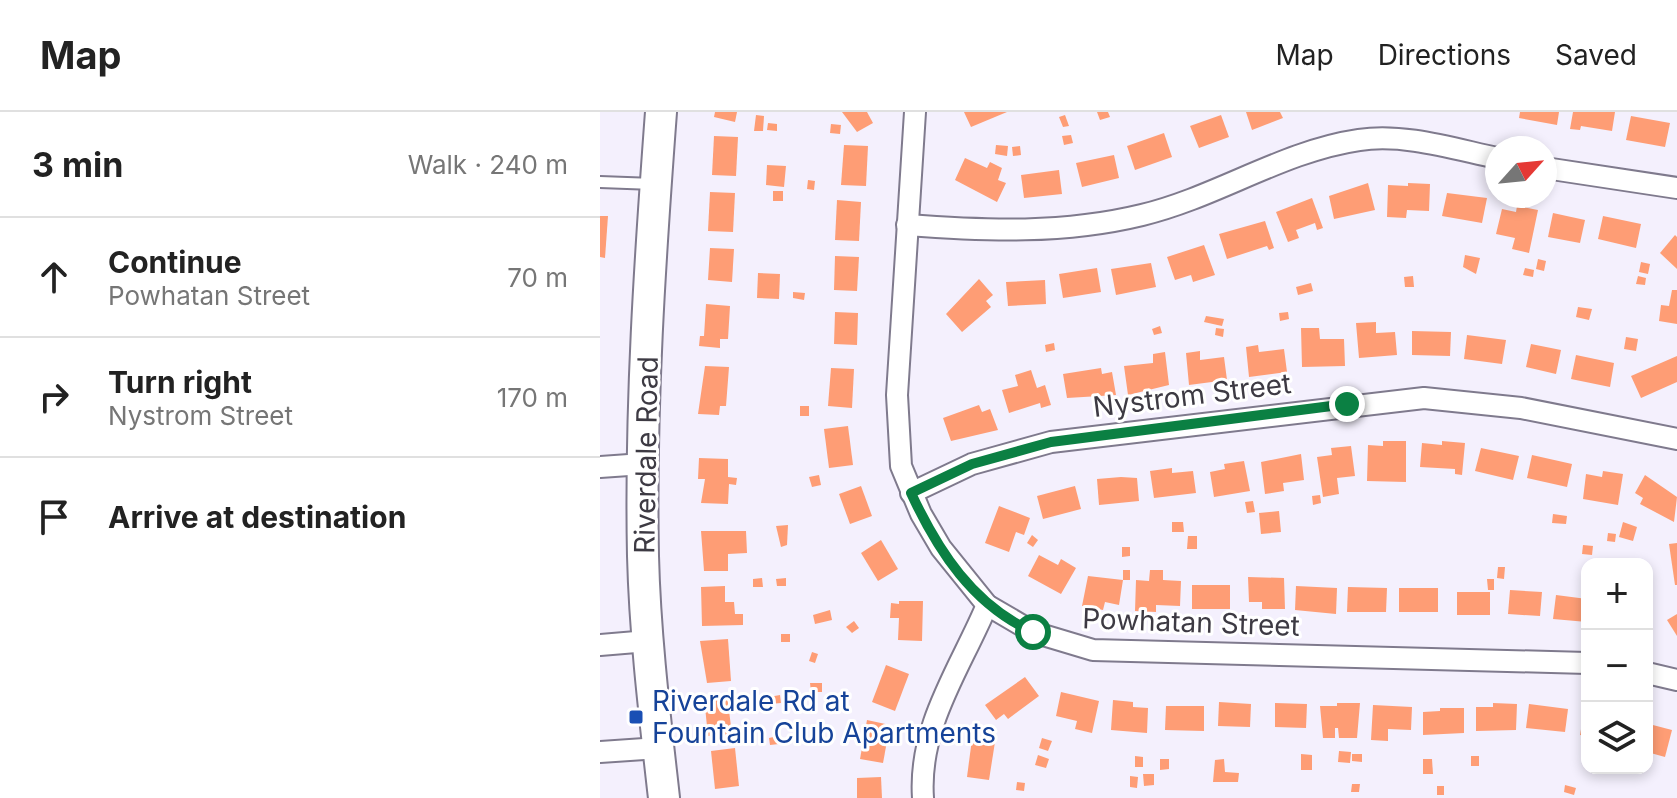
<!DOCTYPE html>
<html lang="en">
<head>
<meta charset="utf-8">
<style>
	:root { --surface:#fff; --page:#f2f2f2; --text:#222; --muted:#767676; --line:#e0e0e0 }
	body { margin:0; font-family:Inter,sans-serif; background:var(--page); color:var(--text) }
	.controls { position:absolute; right:24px; bottom:24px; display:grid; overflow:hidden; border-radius:16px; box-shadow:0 4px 12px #0003 }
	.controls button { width:72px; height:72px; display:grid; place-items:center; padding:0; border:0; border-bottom:2px solid var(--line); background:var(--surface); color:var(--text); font:40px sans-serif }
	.compass { position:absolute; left:885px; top:24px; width:72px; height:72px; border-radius:50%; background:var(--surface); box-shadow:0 4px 12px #0003; rotate:63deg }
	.stop { position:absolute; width:24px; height:24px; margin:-18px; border:6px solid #0b8043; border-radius:50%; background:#fff }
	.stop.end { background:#0b8043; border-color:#fff; box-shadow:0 2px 8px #0008 }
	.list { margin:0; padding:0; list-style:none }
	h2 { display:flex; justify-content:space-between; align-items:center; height:104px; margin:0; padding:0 32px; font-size:34px }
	h2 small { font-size:26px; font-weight:400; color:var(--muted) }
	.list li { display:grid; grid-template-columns:52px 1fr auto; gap:24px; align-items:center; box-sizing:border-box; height:120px; padding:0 32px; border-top:2px solid var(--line) }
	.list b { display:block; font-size:30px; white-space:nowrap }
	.list p { margin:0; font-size:26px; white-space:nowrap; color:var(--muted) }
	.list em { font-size:26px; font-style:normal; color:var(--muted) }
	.icon { flex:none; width:44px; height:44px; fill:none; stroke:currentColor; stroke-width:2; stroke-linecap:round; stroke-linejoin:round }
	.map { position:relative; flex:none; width:1077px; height:686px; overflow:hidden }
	header { display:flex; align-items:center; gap:48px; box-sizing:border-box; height:112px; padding:0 40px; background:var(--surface); border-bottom:2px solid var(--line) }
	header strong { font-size:38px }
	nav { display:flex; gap:44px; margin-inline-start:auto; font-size:28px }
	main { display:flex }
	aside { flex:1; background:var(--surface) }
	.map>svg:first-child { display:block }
	.building { fill:#fe9d75 }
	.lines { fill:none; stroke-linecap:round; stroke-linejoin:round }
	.lane-casing { stroke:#7f7a8d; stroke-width:14 }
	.street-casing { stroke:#7f7a8d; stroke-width:24 }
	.secondary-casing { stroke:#7f7a8d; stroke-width:34 }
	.lane { stroke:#fff; stroke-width:10 }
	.street { stroke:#fff; stroke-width:20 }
	.secondary { stroke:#fff; stroke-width:30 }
	.route { stroke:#0b8043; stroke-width:10 }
	.transit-dot { fill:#1a4fb4; stroke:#fff; stroke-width:3 }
	.labels { text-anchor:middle; stroke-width:6; stroke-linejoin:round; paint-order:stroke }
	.street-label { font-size:28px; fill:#3d3a43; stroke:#fff }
	.transit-label { font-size:28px; fill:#164399; stroke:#fff; text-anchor:start }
</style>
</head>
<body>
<header>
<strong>Map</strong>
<nav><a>Map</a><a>Directions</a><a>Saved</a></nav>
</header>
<main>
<aside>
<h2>3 min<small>Walk · 240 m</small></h2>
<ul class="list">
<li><svg class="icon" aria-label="ahead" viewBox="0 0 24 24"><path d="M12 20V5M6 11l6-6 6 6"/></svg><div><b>Continue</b><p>Powhatan Street</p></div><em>70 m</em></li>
<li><svg class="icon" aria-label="right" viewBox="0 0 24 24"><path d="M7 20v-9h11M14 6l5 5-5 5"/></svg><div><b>Turn right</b><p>Nystrom Street</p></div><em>170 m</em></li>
<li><svg class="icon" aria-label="arrive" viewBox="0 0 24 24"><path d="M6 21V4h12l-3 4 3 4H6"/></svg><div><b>Arrive at destination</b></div></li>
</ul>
</aside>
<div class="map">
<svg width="1077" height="686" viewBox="0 0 1077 686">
	<rect width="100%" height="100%" fill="#f4f0fd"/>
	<g class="building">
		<path d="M115,0H137L135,10L114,5Z"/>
		<path d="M242,0H267L273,11L257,20Z"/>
		<path d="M364,0H407L371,15Z"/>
		<path d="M497,0H508L510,5L500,8Z"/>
		<path d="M646,0H680L683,6L652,18Z"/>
		<path d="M920,0H959L957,13L919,6Z"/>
		<path d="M973,0H1015L1012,19L981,14L980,18L970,17Z"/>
		<path d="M156,3L164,4L163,19H154Z"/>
		<path d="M465,3L469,14L463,15L459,5Z"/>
		<path d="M621,3L629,25L599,36L590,14Z"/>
		<path d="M1031,4L1070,11L1065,35L1026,28Z"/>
		<path d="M168,11L177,12V19L167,18Z"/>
		<path d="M231,12L241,13L240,22L230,21Z"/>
		<path d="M564,21L572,45L535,58L527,34Z"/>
		<path d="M471,23L473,31L464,33L462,24Z"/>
		<path d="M114,24L138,25L136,64L112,63Z"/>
		<path d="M244,33L268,34L266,74L241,73Z"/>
		<path d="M396,33L408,34L407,44L395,42Z"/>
		<path d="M420,34L421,43L413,44L412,35Z"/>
		<path d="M514,43L519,66L482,75L476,51Z"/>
		<path d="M365,46L387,56L390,50L402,56L398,68L406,71L397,90L355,68Z"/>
		<path d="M167,53L186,54L184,75L166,73Z"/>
		<path d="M459,58L462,82L424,86L421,63Z"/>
		<path d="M208,68L215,69L214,78L207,77Z"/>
		<path d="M768,71L775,98L734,107L729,84Z"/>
		<path d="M808,71L830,72L829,99L807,98L806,106L787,105L788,73L808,74Z"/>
		<rect x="173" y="79" width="10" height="10"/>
		<path d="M110,80L135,81L133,120L108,119Z"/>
		<path d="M847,81L887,86L882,111L842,104Z"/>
		<path d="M712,86L723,116L717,118L715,111L696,118L699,126L688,130L676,100Z"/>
		<path d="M237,88L261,90L259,129L235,128Z"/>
		<path d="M917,94L938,98L929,141L912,137L915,126L896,122L902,97L916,100Z"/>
		<path d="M953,101L985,108L980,131L948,125Z"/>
		<path d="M0,104H8L5,146L0,145Z"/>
		<path d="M1003,104L1041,112L1036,136L998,127Z"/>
		<path d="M665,109L674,136L669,138L667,134L627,147L619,122Z"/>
		<path d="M1075,123L1077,125V157L1060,141Z"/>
		<path d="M604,133L615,163L593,170L591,163L575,168L567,145Z"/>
		<path d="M110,136L134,137L132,170L108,168Z"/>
		<path d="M865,143L880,146L876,162L863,155Z"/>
		<path d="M235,144L259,145L257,179L234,178Z"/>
		<path d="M938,147L946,149L944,159L936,157Z"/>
		<path d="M1041,150L1050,152L1048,162L1039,160Z"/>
		<path d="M551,151L556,175L516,183L511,157Z"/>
		<path d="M497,156L501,180L463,186L459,162Z"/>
		<path d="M925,156L934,158L933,165L923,163Z"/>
		<path d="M158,161L180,162L179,187L157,186Z"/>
		<path d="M813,164L814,175H805L804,165Z"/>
		<path d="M1038,164L1046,166L1045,173L1036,172Z"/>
		<path d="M379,167L393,183L386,189L391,195L362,220L346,202Z"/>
		<path d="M445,168L446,192L408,194L406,170Z"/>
		<path d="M711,171L713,179L698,183L696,175Z"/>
		<path d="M1072,178H1077V212L1059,209L1061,193L1069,194Z"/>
		<path d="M193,180L205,181L204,188L193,186Z"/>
		<path d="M106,192L130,194L128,227H120V236L99,234L100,224H104Z"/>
		<path d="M978,195L992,197L989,208L976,205Z"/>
		<path d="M235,200L258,201L257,233L234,232Z"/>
		<path d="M688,200L689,207L680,209L679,201Z"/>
		<path d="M606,204L624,207L622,214L604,210Z"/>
		<path d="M776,210V221L795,220L797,243L759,246L756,211Z"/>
		<path d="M560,214L562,221L554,223L552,217Z"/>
		<path d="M616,216L624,217L623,225L615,223Z"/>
		<path d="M701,216H719L720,227H744L745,254L702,255Z"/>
		<path d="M812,219L851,220L850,244L812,243Z"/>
		<path d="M867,223L906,228L902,252L864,247Z"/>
		<path d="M1026,225L1038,227L1036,239L1024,237Z"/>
		<path d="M454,231L455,238L446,240L445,233Z"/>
		<path d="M931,232L961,238L956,262L926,255Z"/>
		<path d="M658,233L659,240L684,237L687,260L649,265L646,235Z"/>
		<path d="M600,239V248L624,245L627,268L589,273L586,241Z"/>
		<path d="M565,240L569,273L528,283L524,254L553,251V242Z"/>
		<path d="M976,243L1014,251L1010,275L971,267Z"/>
		<path d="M1077,244V270L1041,286L1031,264Z"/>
		<path d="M105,254L129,255L126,294H120L119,303L98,302Z"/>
		<path d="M231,256L254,257L252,296L228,294Z"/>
		<path d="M501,256L502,262L512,260L516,283L467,286L463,262Z"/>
		<path d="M431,258L437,276L445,273L451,293L441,296L440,291L409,301L402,278L418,274L415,263Z"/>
		<path d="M379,293L382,300L390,297L398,318L351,329L343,306Z"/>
		<rect x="200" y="294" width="9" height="10"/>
		<path d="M248,314L253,353L229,356L224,317Z"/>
		<path d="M783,329H806V370L767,369L768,333L783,334Z"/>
		<path d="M842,329L865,331L862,363L855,362V357L820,355L822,331L842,333Z"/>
		<path d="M751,334L755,364L737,366L739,382L723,385L717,345L732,343L731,336Z"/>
		<path d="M881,336L919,344L913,368L875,359Z"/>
		<path d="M701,342L704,368L683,371L684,379L665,382L661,350Z"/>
		<path d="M932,343L972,352L967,375L927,366Z"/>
		<path d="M99,346L128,347V365L137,366L136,373L129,372L128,392L101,391L105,367H98Z"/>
		<path d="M644,349L650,379L614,385L610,360L625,357L624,352Z"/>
		<path d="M572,356V361L593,359L596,381L554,386L550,359Z"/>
		<path d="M1003,359L1023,362L1018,393L983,387L986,362L1002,365Z"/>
		<path d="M219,363L221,373L212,375L209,365Z"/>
		<path d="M1045,363L1077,385L1074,410L1040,392L1043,386L1035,381Z"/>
		<path d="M521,365L537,366L539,389L499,393L497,367Z"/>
		<path d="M261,374L272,404L250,412L239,382Z"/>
		<path d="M475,374L481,397L443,407L437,384Z"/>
		<path d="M720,383L721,391L713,393L712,384Z"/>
		<path d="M653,389L655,400L647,401L645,390Z"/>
		<path d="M399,394L430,406L424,423L416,420L409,440L385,431Z"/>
		<path d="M679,399L681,420L661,422L659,401Z"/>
		<path d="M953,402L967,404L966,412L952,411Z"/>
		<path d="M572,410H583L584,420H572Z"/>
		<path d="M1023,410L1037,415L1033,429L1019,425Z"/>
		<path d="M188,413L187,433L181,435L176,414Z"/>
		<path d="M101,419H146L147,441L128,442V459H104Z"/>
		<path d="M1008,421L1016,422L1015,430L1007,429Z"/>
		<path d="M432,423L438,428L433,435L427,431Z"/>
		<path d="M588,424H597V437H587Z"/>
		<path d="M281,428L298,457L278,469L261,441Z"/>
		<path d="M1077,431V473H1075L1069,432Z"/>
		<path d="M983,433L993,434L992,443L982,442Z"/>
		<path d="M522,435H530V444L522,445Z"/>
		<path d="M439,443L458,453L461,447L476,456L461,482L428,464Z"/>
		<path d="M898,455H905L904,467L897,466Z"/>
		<rect x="523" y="458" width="7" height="10"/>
		<path d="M550,458H563V468L581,469L580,494L556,493V500L535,499L536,468L549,469Z"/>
		<path d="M488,464L523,468L519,493L505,490L503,498L482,494Z"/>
		<path d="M648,465L684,466L685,497H662V490H649Z"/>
		<path d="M162,466L163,475H153V467Z"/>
		<path d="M186,466V474H177L176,467Z"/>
		<path d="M887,467H894V478H888Z"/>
		<rect x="592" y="473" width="38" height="24"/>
		<path d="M125,474V490H134L135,502H143V513L102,514L101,475Z"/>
		<path d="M696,474L737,476L736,502L695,498Z"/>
		<path d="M748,475L787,476L786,500H747Z"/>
		<rect x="799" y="476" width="39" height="24"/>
		<path d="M910,478L942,480L940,504L908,502Z"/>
		<rect x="857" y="480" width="33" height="23"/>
		<path d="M956,483L987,487V510L953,507Z"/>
		<path d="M299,489H323L322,529L298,528L299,506H290L291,491L299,492Z"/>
		<path d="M230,498L232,508L215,512L213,503Z"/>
		<path d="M1077,502V524L1067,508Z"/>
		<path d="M254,509L259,516L252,521L246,515Z"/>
		<rect x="181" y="522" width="9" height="8"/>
		<path d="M128,527L131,569L107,571L100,529Z"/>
		<path d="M212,540L218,542L215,551L209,549Z"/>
		<path d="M286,553L309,562L295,599L272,590Z"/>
		<path d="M425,565L439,584L408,607L404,602L396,608L385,593Z"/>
		<path d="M210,571H222V580H211Z"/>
		<path d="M461,580L499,589L492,621L475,617L477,609L456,604Z"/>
		<path d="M127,583L132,622L108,624L104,585Z"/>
		<path d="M180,583L181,591L170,592L169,585Z"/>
		<path d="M513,588L533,590V595L548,596L547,621L511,618Z"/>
		<path d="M619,590L651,592L650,615L618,614Z"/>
		<path d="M675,591L707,592L706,616L675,615Z"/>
		<path d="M737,591H760L757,626H739L738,616H735V626H723L720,594H737Z"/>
		<path d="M893,591L917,592L916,618L876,619V595H893Z"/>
		<path d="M929,592L968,597L965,620L926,616Z"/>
		<path d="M773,593L812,595L811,618L788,617V629L771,628Z"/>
		<path d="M566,594H604V619L565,618Z"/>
		<path d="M840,596H864V621L823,623V600L840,599Z"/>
		<path d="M984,600L987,601V624L980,623Z"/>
		<path d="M267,608L290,613L283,651L260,647Z"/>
		<path d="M1049,612L1072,618L1065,645L1047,640Z"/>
		<path d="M178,624L179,632L170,633L169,626Z"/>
		<path d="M442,626L452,629L448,639L439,636Z"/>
		<path d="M372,627L395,630L389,668L367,665Z"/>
		<path d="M135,636L139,674L115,677L111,639Z"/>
		<path d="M739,639L751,640L750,651L738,650Z"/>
		<path d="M701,642L712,643V658H701Z"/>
		<path d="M752,642H762V650L752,649Z"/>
		<path d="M438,643L449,647L446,656L435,653Z"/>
		<path d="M535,644L543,645V655H535Z"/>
		<rect x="871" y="644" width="8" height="10"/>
		<path d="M560,647H569V657L560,658Z"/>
		<path d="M624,647L625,660L639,661L638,670H613L615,648Z"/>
		<path d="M823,647H832L833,662H823Z"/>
		<path d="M543,662H554V673L544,674Z"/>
		<path d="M530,664L538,665L537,676L530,675Z"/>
		<path d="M281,665L282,686H257V666Z"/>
		<path d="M417,670L425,671L424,679L416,678Z"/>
		<path d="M752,672H760L759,680H751Z"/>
		<path d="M965,673L976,676L974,683L964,680Z"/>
		<rect x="837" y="674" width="7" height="9"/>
	</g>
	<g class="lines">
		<g class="lane-casing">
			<path id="lane" d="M0,70L54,72"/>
		</g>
		<g class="street-casing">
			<g id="street">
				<path d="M315,0L297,283L301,354L321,402L341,436L387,493L433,520L493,538L987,551"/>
				<path d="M945,56L1077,76"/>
				<path d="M307,113C387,119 464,122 542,103C617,85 683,39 759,28C804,21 854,37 897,46"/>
				<path d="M0,355L43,352"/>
				<path d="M311,381L372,352L451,330L824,286L921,296L1077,327"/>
				<path d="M0,533L48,529"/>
				<path d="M1047,561L1077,568"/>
				<path d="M0,640L59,636"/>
				<path d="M323,686C318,614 360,557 387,493"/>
			</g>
		</g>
		<g class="secondary-casing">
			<path id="secondary" d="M61,0C50,147 40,296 43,444C45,524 55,606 64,686"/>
		</g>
		<use href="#lane" class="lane"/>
		<use href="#street" class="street"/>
		<use href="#secondary" class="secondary"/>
	</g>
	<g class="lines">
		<path class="route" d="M433,520C373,493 338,439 311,381L372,352L451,330L747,292"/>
	</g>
	<rect class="transit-dot" x="28" y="597" width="16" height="16" rx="4"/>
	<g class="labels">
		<g class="street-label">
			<text transform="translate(592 283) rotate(-7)" y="10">Nystrom Street</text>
			<text transform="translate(46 343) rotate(-89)" y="10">Riverdale Road</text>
			<text transform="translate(591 510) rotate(2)" y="10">Powhatan Street</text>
		</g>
		<g class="transit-label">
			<text x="52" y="599">Riverdale Rd at<tspan x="52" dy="32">Fountain Club Apartments</tspan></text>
		</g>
	</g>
</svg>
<div class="controls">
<button>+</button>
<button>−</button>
<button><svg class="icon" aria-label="layers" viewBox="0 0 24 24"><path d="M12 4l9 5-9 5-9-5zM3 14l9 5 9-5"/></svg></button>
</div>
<svg class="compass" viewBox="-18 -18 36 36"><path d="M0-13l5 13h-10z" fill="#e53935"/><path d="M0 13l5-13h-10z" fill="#767676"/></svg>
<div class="stop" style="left:433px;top:520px"></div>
<div class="stop end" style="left:747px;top:292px"></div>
</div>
</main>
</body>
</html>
